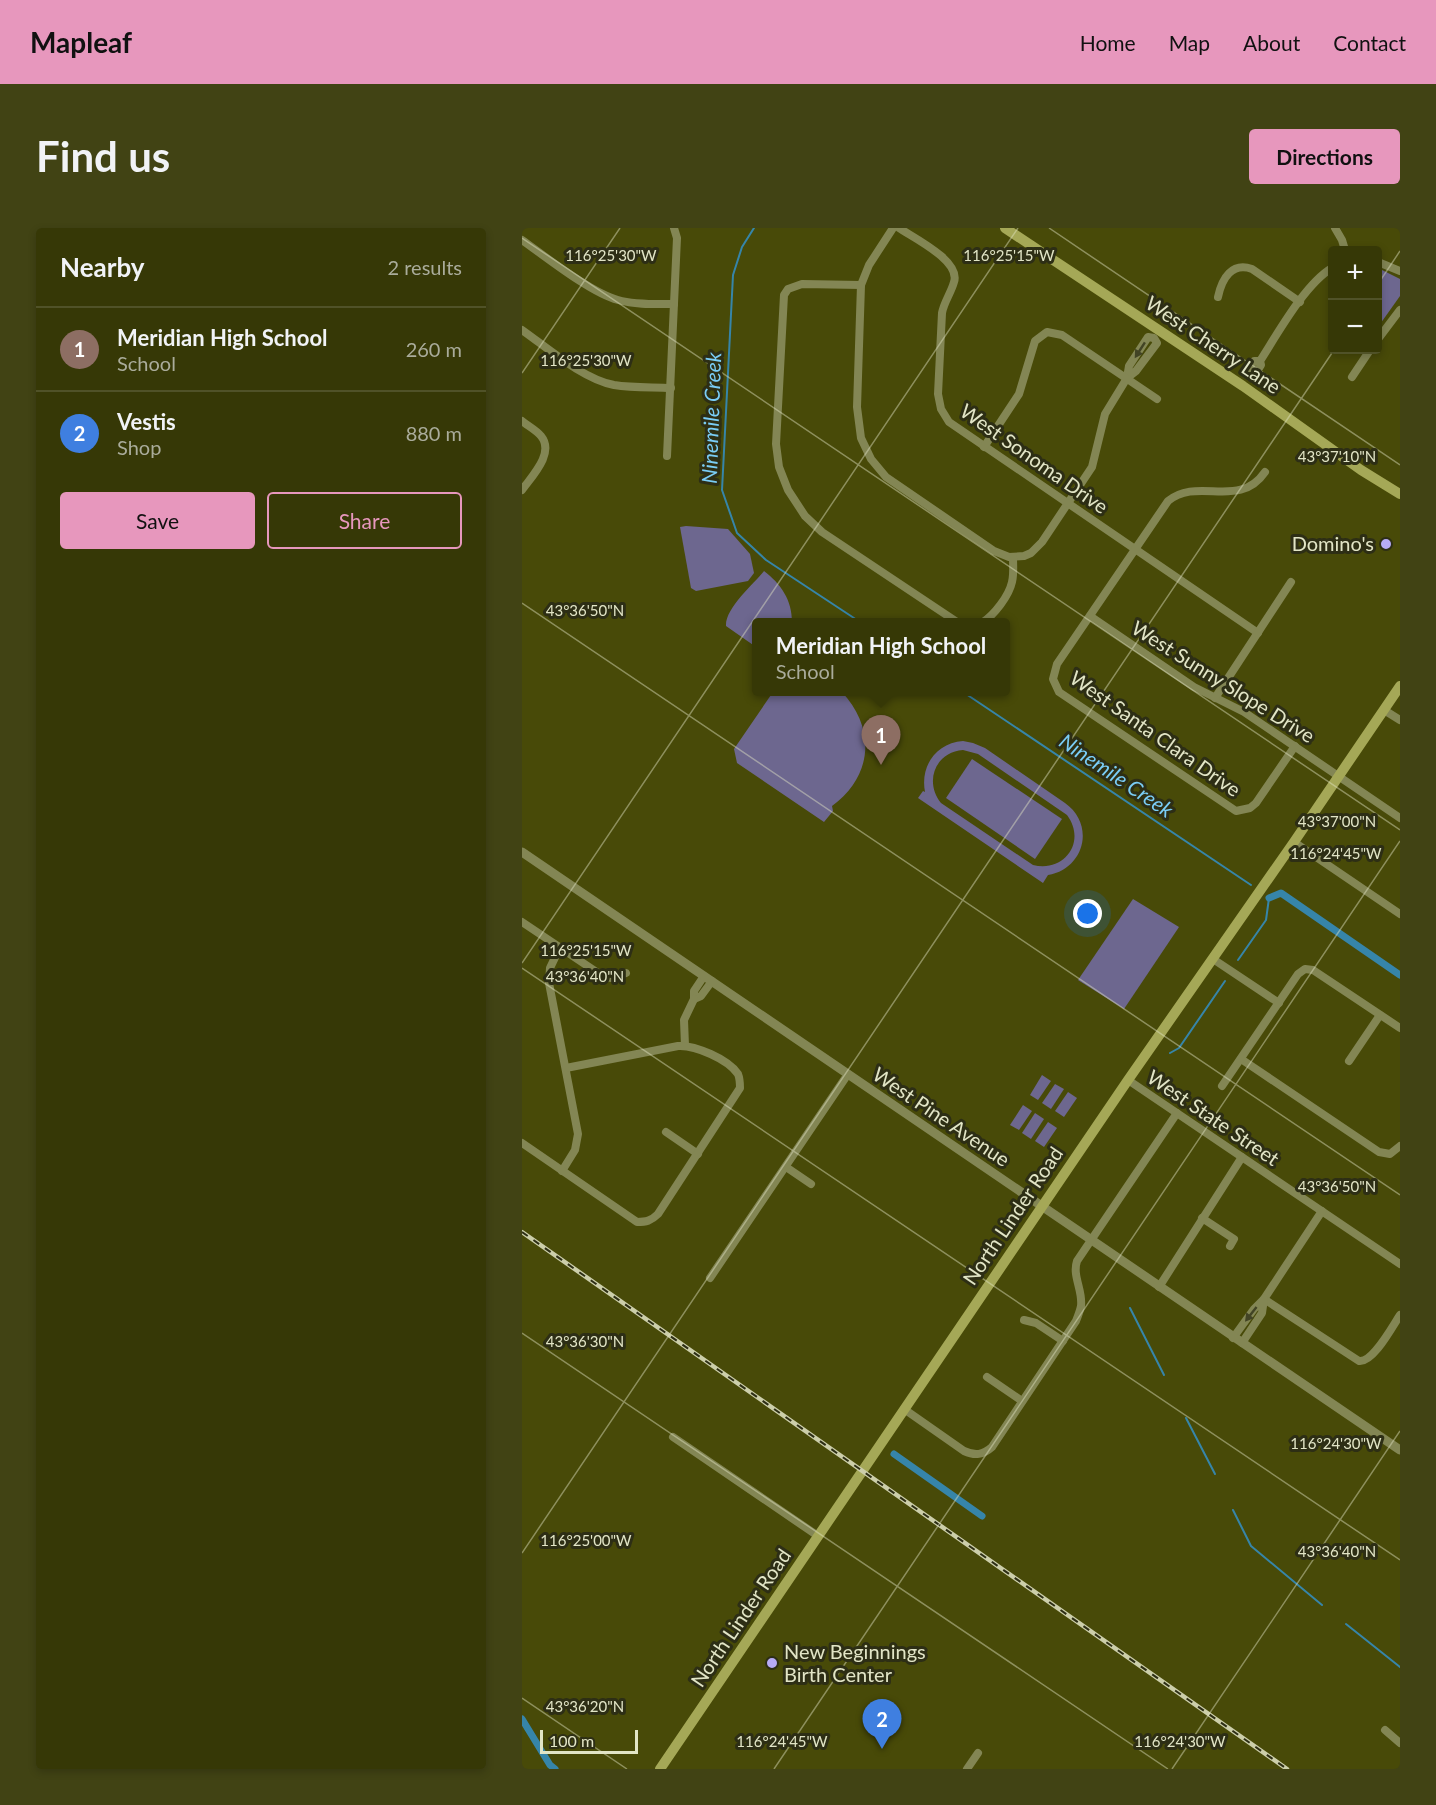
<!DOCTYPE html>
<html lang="en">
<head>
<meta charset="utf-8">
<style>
	:root { --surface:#363806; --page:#414314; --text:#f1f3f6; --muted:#aaac9b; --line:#505228; --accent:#e797bd }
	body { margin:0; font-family:Lato,sans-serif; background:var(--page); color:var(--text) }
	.controls { position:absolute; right:18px; top:18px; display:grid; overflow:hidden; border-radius:6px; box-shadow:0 3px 9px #0003 }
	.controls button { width:54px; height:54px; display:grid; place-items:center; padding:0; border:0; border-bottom:2px solid var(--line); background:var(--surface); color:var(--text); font:30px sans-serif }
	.scale { position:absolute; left:18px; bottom:15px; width:98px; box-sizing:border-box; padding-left:6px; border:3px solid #e2e5c6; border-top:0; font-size:16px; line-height:21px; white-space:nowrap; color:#e2e5c6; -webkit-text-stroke:4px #2d2e15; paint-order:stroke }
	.you { position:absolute; left:566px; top:686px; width:21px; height:21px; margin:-15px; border:4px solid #fff; border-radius:50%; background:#1a73e8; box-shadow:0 0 0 9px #1a73e833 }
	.badge { display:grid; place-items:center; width:39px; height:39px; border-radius:50%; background:var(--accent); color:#fff; font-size:20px; font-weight:700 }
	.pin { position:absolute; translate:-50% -50px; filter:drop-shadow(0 2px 3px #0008) }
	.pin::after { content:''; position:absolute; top:32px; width:21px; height:18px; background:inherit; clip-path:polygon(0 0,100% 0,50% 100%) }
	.popup { position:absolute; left:230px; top:390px; width:258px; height:78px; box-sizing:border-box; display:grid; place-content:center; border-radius:6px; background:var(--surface); filter:drop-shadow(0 2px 4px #0005); font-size:20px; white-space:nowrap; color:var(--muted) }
	.popup b { font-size:22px; color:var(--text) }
	.popup::after { content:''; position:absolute; left:50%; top:100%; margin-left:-12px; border:12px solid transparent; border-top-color:var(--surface) }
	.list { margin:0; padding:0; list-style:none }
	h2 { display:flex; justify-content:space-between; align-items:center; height:78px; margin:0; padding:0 24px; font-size:26px }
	h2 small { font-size:20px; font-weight:400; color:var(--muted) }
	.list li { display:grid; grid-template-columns:39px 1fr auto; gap:18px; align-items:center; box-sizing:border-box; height:84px; padding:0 24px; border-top:2px solid var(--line) }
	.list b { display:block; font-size:22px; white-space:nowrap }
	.list p { margin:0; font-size:20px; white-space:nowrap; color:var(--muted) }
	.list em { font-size:20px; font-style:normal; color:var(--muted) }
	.actions { display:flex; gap:12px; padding:18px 24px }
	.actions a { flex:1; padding:14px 0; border:2px solid var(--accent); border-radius:6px; text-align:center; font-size:21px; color:var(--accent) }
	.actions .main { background:var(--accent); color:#111 }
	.map { position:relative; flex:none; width:878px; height:1541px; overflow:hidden; border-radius:6px }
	header { display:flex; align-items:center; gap:36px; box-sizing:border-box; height:84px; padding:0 30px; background:var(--accent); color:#111 }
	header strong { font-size:28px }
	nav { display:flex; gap:33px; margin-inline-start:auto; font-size:21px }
	.intro { display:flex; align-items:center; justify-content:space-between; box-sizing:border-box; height:144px; padding:0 36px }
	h1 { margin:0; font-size:42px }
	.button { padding:15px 27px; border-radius:6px; background:var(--accent); color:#111; font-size:21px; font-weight:700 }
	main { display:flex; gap:36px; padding:0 36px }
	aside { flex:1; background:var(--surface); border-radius:6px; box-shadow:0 3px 9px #0003 }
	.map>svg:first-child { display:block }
	.green { fill:#6d678f; fill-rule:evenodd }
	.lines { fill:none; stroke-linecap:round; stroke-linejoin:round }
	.stream { stroke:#3685a9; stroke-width:2 }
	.canal { stroke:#3685a9; stroke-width:7 }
	.minor { stroke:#838654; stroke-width:8 }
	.tertiary { stroke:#838654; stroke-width:9 }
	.secondary { stroke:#a5a857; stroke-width:10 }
	.rail-casing { stroke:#ccceaa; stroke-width:4.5 }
	.rail { stroke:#2d2e15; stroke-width:2; stroke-dasharray:7; stroke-linecap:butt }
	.oneway { fill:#424425 }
	.ticks { fill:none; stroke:#e2e5c6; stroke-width:1.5; stroke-opacity:0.45 }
	.poi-dot { fill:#b7abf7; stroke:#2d2e15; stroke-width:2 }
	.labels { text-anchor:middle; stroke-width:6; stroke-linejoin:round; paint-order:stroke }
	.street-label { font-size:20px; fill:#e2e5c6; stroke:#2d2e15 }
	.poi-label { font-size:20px; fill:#e2e5c6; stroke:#2d2e15; text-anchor:end }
	.water-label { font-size:21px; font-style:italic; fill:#7acdf6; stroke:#2d2e15 }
	.ticks-label { font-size:15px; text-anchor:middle; fill:#e2e5c6; stroke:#2d2e15; stroke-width:6; stroke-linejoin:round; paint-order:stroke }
</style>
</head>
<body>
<header>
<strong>Mapleaf</strong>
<nav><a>Home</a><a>Map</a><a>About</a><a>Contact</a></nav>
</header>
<div class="intro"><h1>Find us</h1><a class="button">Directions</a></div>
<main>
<aside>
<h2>Nearby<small>2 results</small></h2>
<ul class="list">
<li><span class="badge" style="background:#8d6e63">1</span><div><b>Meridian High School</b><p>School</p></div><em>260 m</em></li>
<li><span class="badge" style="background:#3f7fe0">2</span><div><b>Vestis</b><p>Shop</p></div><em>880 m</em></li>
</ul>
<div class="actions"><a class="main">Save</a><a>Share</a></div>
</aside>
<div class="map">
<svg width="878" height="1541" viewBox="0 0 878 1541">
	<rect width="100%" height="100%" fill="#484a08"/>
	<g class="green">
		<path d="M856,40L878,51V68L856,99Z"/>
		<path d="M164,298L206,301L228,326L232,345L226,353L174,363L169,360L158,299Z"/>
		<path d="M242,343C259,356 270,372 270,394H234V419L204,398C203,380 232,356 242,343Z"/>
		<path d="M251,464H320C354,501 351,548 310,578L311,583L302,594L215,535L212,521Z"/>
		<path d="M441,513L451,515L463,520L543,575C574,597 562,641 526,647L521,655L396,570L401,563L403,564C398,538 414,515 441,513ZM441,522L456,526L545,587C565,614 542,645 511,637L419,575C402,554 413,524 441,522Z"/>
		<path d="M450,531L540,591L513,631L424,570Z"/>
		<path d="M611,671L657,699L602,781L556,752Z"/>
		<path d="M520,847L529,853L516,872L508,867Z"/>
		<path d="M533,856L542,861L529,881L520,875Z"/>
		<path d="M546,864L555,870L542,889L533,883Z"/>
		<path d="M501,877L510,883L497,902L488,897Z"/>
		<path d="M513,885L522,891L509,911L500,905Z"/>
		<path d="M526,894L535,900L522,919L513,913Z"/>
	</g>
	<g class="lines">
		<g class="stream">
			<path d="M232,0L220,19L211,47L200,262L215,305L244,332L338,394"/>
			<path d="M441,464L729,657"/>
			<path d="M716,732L744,692L747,670"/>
			<path d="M648,825L657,820L703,753"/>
			<path d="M608,1080L642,1147"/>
			<path d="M664,1190L693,1246"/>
			<path d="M711,1282L729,1318L800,1377"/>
			<path d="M824,1396L878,1439"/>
		</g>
		<g class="canal">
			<path d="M747,670L759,665L878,747"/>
			<path d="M372,1226L460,1288"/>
			<path d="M0,1491L28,1537L33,1541"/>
		</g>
		<g class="minor">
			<path d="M371,0L347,37L339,57L335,179L339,210L349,231L364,249L472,323L487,329L502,328L509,325L520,314L570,239L583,186L605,150L607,138L626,109L632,110L635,115L614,143L605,150"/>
			<path d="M377,0C392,10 439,33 432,54C429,65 422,74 420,85L416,166L419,181L427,194L736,405"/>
			<path d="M813,0L820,12L823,22"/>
			<path d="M0,12C24,29 69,65 96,72C114,77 134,76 152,76"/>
			<path d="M856,34L878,43"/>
			<path d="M339,57L280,56L266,61L262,67L254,216L257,239L266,262L283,288L300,304L435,394"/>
			<path d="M696,69C700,50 710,34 730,41L778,74"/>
			<path d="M0,102C27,121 61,151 92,157C111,160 130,159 149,160"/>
			<path d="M856,111L878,82"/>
			<path d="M738,133H732L724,146L731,150L739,137L738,133C756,105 783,56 810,40"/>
			<path d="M830,149L848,122"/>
			<path d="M0,193C6,198 14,202 19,208C33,225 10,248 0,262"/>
			<path d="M462,219L497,166L513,113L525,104L540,107L635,171"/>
			<path d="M145,228L155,10L152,0"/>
			<path d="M743,244C717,282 676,248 646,273L535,436L531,451L537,464L714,583L728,580L734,575L773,518"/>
			<path d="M568,388L672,459L722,484L878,590"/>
			<path d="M461,394C472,387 487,368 490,354C492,346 491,337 491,329"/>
			<path d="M693,470L769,354"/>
			<path d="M862,482L878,492"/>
			<path d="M772,614L878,686"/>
			<path d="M0,694L82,749L90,750L104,745"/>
			<path d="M38,719L28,740L27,755L56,906L53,922L40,943"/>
			<path d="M691,731L757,775"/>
			<path d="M182,748L172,763V771L179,768L190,753"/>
			<path d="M163,818L162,792L172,771"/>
			<path d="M719,831L857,924L868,926L878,918"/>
			<path d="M827,833L858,787"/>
			<path d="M606,852L878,1036"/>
			<path d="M700,858L776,746L783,741L791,742L878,800"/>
			<path d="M144,904L176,926"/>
			<path d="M0,915L115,994C124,994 129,993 136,986L218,860C218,855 218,851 216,846C206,831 173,817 156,818L44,840"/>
			<path d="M264,939L289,956"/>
			<path d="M800,983L742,1071L837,1133C851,1135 870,1099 878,1087"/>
			<path d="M680,990L712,1011L708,1018"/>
			<path d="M188,1050L326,846"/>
			<path d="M637,1059L720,929"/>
			<path d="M502,1092L514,1095L541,1113"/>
			<path d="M711,1110L732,1081L742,1071L740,1085L720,1115"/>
			<path d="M465,1149L500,1173"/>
			<path d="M382,1181L442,1223C453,1228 461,1227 470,1219L554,1093C556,1088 558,1083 559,1078C561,1062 550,1048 555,1033L655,885"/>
			<path d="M151,1209L296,1308"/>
			<path d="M863,1502L878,1515"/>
			<path d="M445,1541L456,1525"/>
		</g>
		<path class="tertiary" d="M0,624L878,1222"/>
		<g class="secondary">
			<path d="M483,0L721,158L839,242L878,266"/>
			<path d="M138,1541L606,852L772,614L878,458"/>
		</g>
		<g class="rail-casing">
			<path id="rail" d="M0,1004L765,1541"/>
		</g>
		<use href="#rail" class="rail"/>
	</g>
	<defs><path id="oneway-solid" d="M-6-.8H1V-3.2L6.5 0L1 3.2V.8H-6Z" transform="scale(1.5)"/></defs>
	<g class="oneway">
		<use href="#oneway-solid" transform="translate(618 122) rotate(123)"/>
		<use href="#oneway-solid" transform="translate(729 1086) rotate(128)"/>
	</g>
	<path class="ticks" d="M527,0L878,237M0,10L878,602M856,56L878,23M0,145L98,0M0,375L878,967M0,735L496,0M0,740L878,1332M0,1105L646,1541M0,1325L812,122M0,1470L105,1541M252,1541L878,613M650,1541L878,1203"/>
	<g class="poi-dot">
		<circle cx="864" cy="316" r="6"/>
		<circle cx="250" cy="1435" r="6"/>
	</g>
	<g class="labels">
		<g class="street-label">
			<text transform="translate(691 117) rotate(34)" y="7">West Cherry Lane</text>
			<text transform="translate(512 231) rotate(35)" y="7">West Sonoma Drive</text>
			<text transform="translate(701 454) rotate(32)" y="7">West Sunny Slope Drive</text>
			<text transform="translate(633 506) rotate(35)" y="7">West Santa Clara Drive</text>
			<text transform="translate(419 889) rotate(34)" y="7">West Pine Avenue</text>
			<text transform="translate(691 890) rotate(34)" y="7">West State Street</text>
			<text transform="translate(491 988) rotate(-56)" y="7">North Linder Road</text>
			<text transform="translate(219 1390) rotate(-56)" y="7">North Linder Road</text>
		</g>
		<g class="poi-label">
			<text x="852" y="323">Domino's</text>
			<text x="262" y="1431" text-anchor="start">New Beginnings<tspan x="262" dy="23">Birth Center</tspan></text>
		</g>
		<g class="water-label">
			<text transform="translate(190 190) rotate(-88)" y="7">Ninemile Creek</text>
			<text transform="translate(594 548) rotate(34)" y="7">Ninemile Creek</text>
		</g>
	</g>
	<g class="ticks-label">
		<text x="89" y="33">116°25'30"W</text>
		<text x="487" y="33">116°25'15"W</text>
		<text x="64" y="138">116°25'30"W</text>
		<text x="815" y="234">43°37'10"N</text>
		<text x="63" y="388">43°36'50"N</text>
		<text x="815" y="599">43°37'00"N</text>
		<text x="814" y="631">116°24'45"W</text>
		<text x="64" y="728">116°25'15"W</text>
		<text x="63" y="754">43°36'40"N</text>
		<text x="815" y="964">43°36'50"N</text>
		<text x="63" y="1119">43°36'30"N</text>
		<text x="814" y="1221">116°24'30"W</text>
		<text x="64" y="1318">116°25'00"W</text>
		<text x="815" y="1329">43°36'40"N</text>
		<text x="63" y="1484">43°36'20"N</text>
		<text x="260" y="1519">116°24'45"W</text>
		<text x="658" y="1519">116°24'30"W</text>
	</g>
</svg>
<div class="controls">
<button>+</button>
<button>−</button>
</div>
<div class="scale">100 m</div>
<div class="you"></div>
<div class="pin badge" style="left:359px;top:537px;background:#8d6e63">1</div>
<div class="popup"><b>Meridian High School</b>School</div>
<div class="pin badge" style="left:360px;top:1521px;background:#3f7fe0">2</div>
</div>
</main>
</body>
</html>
